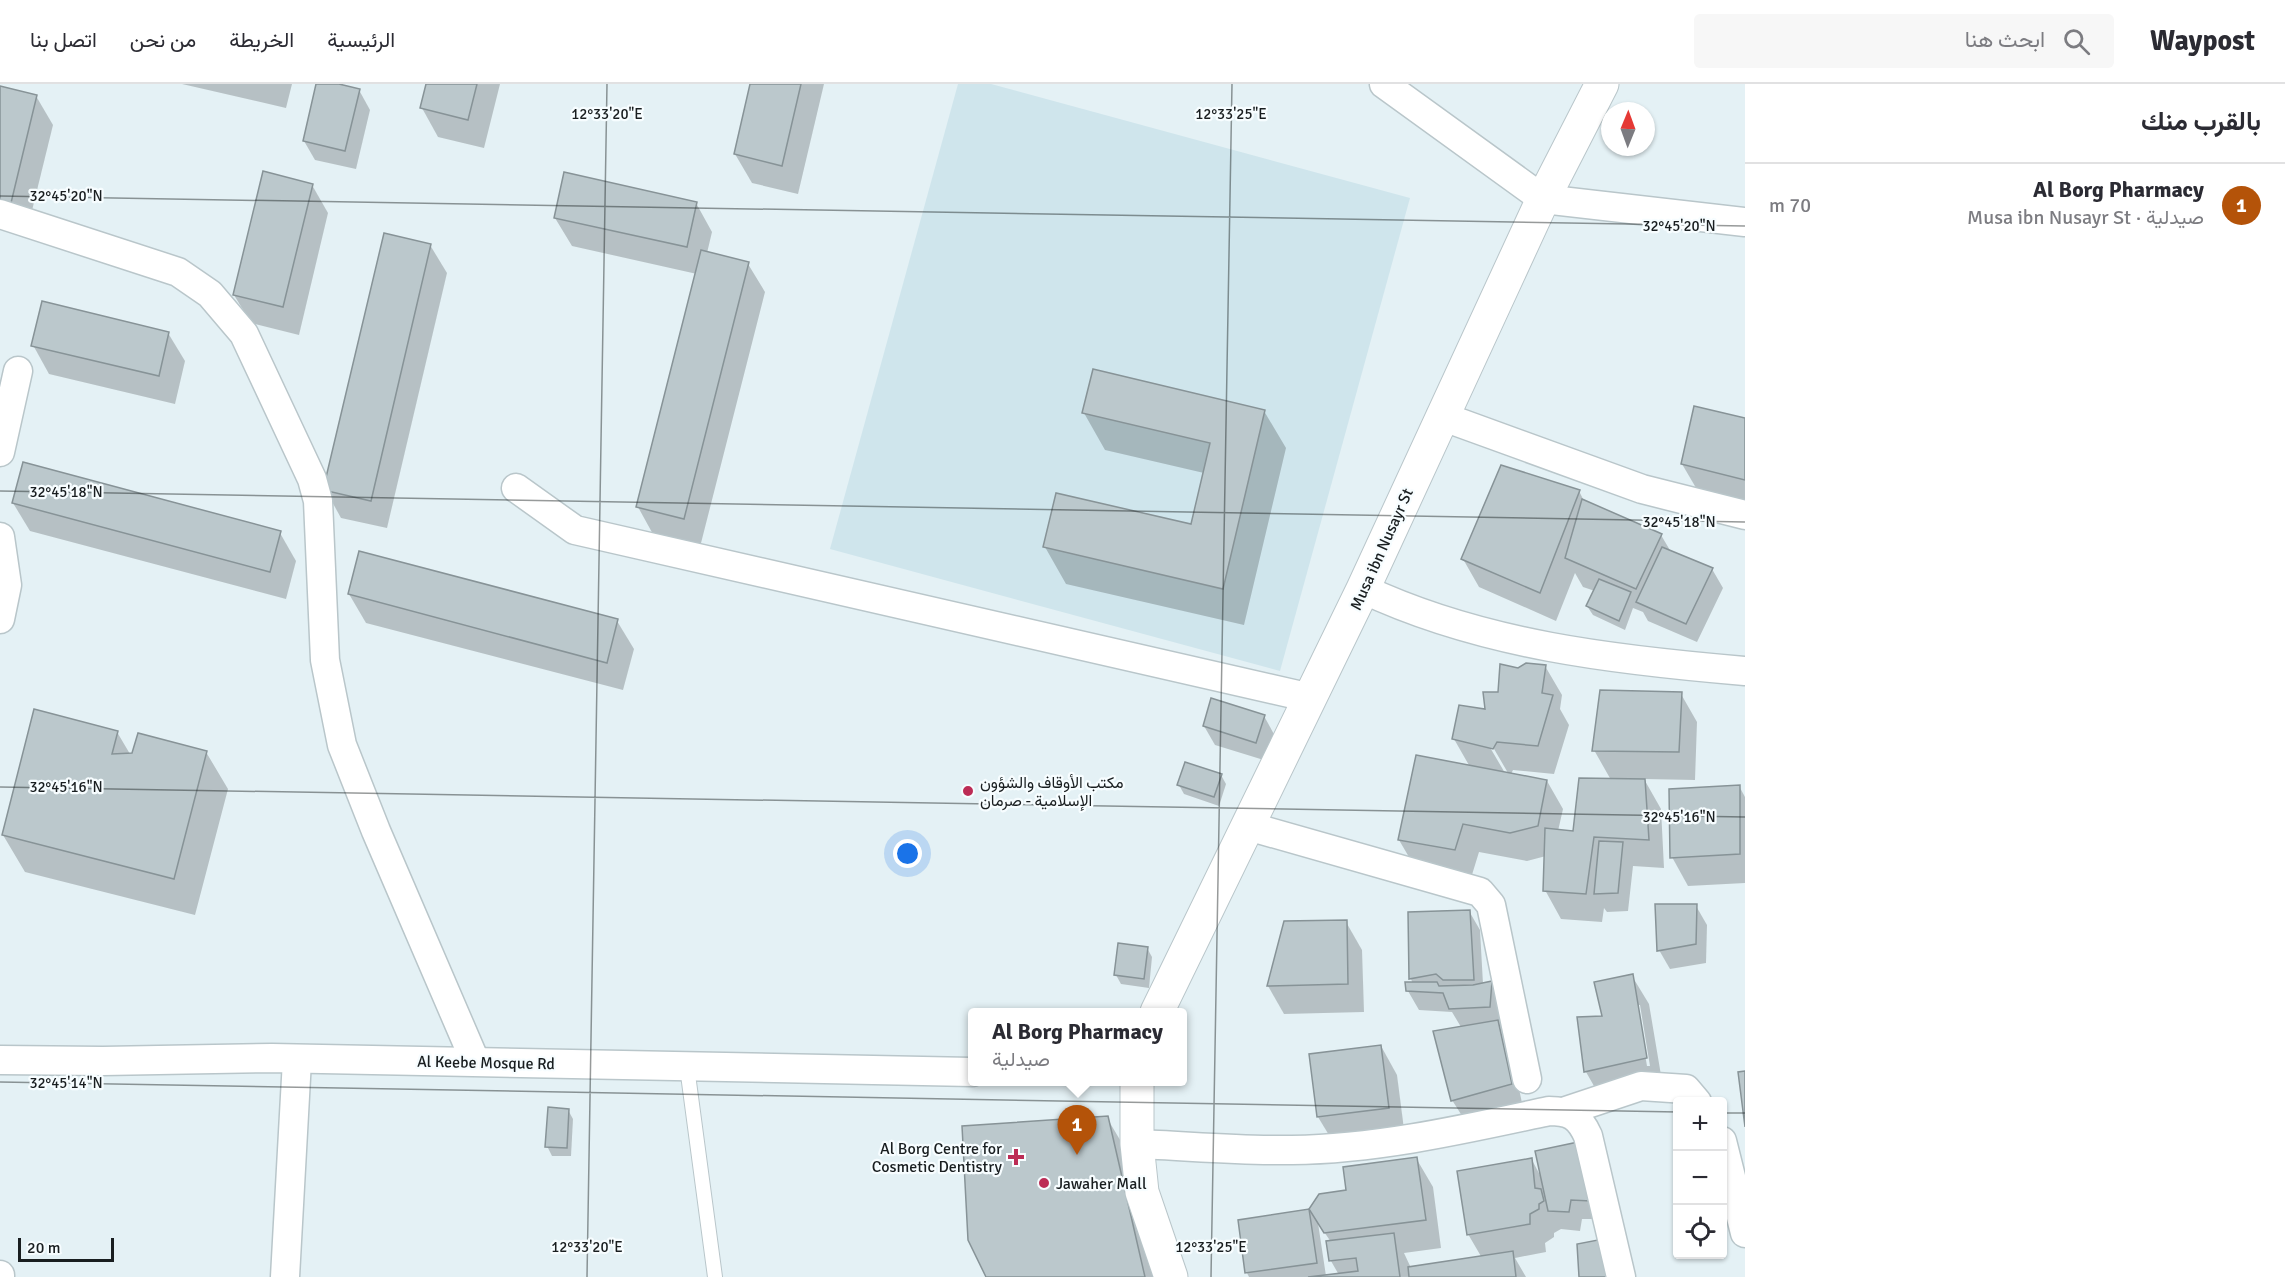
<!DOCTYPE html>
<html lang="ar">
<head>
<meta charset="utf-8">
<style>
	:root { --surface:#fff; --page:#f7f7f7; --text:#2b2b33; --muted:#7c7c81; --line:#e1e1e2; --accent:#b45309 }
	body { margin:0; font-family:Signika,Vazirmatn,sans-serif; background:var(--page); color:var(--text); direction:rtl }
	.controls { position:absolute; right:18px; bottom:18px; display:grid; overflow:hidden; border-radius:6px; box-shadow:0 2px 4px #0004 }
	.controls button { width:54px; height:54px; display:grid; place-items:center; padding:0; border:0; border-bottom:2px solid var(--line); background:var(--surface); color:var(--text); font:30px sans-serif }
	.compass { position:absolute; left:1601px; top:18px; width:54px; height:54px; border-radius:50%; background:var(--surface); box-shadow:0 2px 4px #0004; rotate:1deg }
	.scale { position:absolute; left:18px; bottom:15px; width:96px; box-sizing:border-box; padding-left:6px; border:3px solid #191e20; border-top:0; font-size:16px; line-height:21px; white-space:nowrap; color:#191e20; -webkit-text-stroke:4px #f7fdff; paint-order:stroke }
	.you { position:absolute; left:908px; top:770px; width:21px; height:21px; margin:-15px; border:4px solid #fff; border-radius:50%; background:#1a73e8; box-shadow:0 0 0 9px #1a73e833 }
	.badge { display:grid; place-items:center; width:39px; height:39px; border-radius:50%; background:var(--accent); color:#fff; font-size:20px; font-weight:700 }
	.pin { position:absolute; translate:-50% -50px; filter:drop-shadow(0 2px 3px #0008) }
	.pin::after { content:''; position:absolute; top:32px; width:21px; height:18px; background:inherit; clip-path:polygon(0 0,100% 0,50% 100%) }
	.popup { position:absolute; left:968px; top:924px; width:219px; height:78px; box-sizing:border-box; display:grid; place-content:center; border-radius:6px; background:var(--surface); filter:drop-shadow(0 2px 4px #0005); font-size:20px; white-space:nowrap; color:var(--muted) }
	.popup b { font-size:22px; color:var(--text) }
	.popup::after { content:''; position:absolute; left:50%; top:100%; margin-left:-12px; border:12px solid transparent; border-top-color:var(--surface) }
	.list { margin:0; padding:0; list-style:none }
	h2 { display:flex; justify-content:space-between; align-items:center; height:78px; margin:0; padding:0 24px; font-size:26px }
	h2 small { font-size:20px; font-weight:400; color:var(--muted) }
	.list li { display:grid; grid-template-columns:39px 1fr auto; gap:18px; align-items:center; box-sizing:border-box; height:84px; padding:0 24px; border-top:2px solid var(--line) }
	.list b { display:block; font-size:22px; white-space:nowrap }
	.list p { margin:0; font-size:20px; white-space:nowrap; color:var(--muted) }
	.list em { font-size:20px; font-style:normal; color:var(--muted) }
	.icon { flex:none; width:33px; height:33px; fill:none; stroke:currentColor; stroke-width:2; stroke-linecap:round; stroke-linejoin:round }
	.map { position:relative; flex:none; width:1745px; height:1193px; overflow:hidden; direction:ltr }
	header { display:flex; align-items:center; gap:36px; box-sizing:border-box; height:84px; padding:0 30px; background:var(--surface); border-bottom:2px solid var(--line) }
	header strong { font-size:28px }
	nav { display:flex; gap:33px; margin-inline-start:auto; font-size:21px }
	.search { width:420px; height:54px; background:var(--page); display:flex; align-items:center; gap:15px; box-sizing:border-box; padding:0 21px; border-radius:6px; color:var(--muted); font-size:22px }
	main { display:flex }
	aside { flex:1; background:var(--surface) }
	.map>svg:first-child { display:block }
	.built { fill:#cfe5ec }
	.shadow { fill:#0003; fill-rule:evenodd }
	.building { fill:#bbc8cc; stroke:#879397; stroke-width:1.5 }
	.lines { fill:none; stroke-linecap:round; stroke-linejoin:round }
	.service-casing { stroke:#b9c6ca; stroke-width:16 }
	.minor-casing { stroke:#b9c6ca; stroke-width:31 }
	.tertiary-casing { stroke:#b9c6ca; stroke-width:35 }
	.service { stroke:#fff; stroke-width:14 }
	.minor { stroke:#fff; stroke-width:28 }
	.tertiary { stroke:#fff; stroke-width:33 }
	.ticks { fill:none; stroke:#191e20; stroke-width:1.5; stroke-opacity:0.45 }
	.poi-dot { fill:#bc2c55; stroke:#f7fdff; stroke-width:2 }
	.labels { text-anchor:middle; stroke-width:4.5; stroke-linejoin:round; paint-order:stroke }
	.street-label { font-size:16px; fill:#191e20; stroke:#f7fdff }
	.poi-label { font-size:16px; fill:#191e20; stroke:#f7fdff; text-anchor:start }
	.ticks-label { font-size:15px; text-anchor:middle; fill:#191e20; stroke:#f7fdff; stroke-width:4.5; stroke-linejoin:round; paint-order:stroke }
</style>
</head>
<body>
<header>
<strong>Waypost</strong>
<div class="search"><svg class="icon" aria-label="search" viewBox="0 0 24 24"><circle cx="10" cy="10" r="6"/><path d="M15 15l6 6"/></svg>ابحث هنا</div>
<nav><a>الرئيسية</a><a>الخريطة</a><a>من نحن</a><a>اتصل بنا</a></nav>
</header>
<main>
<aside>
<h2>بالقرب منك<small></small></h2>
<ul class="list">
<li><span class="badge">1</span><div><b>Al Borg Pharmacy</b><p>صيدلية · Musa ibn Nusayr St</p></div><em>70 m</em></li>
</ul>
</aside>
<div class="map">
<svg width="1745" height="1193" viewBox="0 0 1745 1193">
	<rect width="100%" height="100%" fill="#e4f1f5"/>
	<path class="built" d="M958,0H991L1410,114L1280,587L830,465Z"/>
	<g class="shadow">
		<path d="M182,0H292L286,24Z"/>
		<path d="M318,0H332L359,6L370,26L356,85L315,76L304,57Z"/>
		<path d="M428,0H500L484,64L438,53L422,24Z"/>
		<path d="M752,0H824L798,110L752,99L735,70Z"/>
		<path d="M0,3L36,12L53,41L26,151L0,145Z"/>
		<path d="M312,101L328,129L299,251L251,239L234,211Z"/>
		<path d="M696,119L712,148L707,169L748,180L765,208L700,463L654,452L638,423L697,190L572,162L555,134Z"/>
		<path d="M430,161L447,189L387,444L341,434L325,405Z"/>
		<path d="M168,249L185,277L175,320L49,290L33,261Z"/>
		<path d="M1264,327L1286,364L1244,541L1066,500L1045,463L1192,442L1204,389L1105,366L1084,329Z"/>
		<path d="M1745,336V420L1699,409L1682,380Z"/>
		<path d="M1579,407L1585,419L1661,451L1671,468L1712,485L1723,504L1697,558L1648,537L1643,528L1633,524L1625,546L1593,531L1587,522L1595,507L1583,503L1575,489L1556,537L1479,503L1463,475Z"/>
		<path d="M13,419L280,449L296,477L286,515L30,447Z"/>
		<path d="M349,510L617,537L634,565L623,606L366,539Z"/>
		<path d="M1545,582L1562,611L1560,625L1569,641L1554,690L1513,686L1511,690L1547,697L1563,725L1558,747L1574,748L1611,696L1594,666L1681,610L1697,638L1695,696L1644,695L1661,725L1664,784L1633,782L1628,827L1607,828L1604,824L1602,838L1561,835L1545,806L1546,772L1527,777L1479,768L1471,794L1416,785L1399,756L1470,683L1454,655L1487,627L1518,585ZM1490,658L1508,689H1505L1488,660Z"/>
		<path d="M1264,632L1275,652L1267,677L1215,661L1204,642Z"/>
		<path d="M117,648L130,670L206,668L228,705L195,831L25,788L3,751Z"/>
		<path d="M1221,691L1226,700L1219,722L1184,710L1179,701Z"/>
		<path d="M1739,702L1745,713V799L1688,802L1672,773Z"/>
		<path d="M1696,822L1707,841L1706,879L1670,885L1659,866Z"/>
		<path d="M1469,827L1480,846L1483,900L1492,898L1502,917L1501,943L1509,957L1522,1019L1464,1035L1452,1016L1461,943L1452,928L1419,926L1408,907L1413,900L1411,895L1410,829Z"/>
		<path d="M1346,838L1362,866L1364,928L1284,930L1268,902Z"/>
		<path d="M1147,864L1152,873L1149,904L1121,900L1116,891Z"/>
		<path d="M1632,892L1649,920L1663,1003L1602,1016L1586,988L1579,934L1604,933ZM1637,921H1640L1650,982H1647Z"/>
		<path d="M1381,962L1397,991L1405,1053L1335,1061L1318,1033Z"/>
		<path d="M568,1026L573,1035L571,1072H552L547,1062Z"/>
		<path d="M1107,1034L1129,1071L1157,1193H988Z"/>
		<path d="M1582,1059L1601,1135H1582L1580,1147L1561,1145L1554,1149V1153L1545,1159L1546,1168L1515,1174L1526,1193H1249L1247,1189L1239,1137L1310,1127L1320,1111L1348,1107L1416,1074L1433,1103L1441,1164L1404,1169L1411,1184L1482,1174L1468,1150L1532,1076L1541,1093ZM1318,1139L1331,1158H1328L1331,1177L1339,1191L1326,1192Z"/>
	</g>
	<g class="building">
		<path d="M316,0H339L360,5L345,67L303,57Z"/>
		<path d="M426,0H477L468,36L420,24Z"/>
		<path d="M750,0H801L782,82L734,70Z"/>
		<path d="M0,2L37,11L10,123L0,121Z"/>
		<path d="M263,87L313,100L283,223L233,211Z"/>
		<path d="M564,88L697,118L687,163L554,134Z"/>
		<path d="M384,149L431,160L371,417L323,406Z"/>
		<path d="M701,166L749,178L684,435L636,423Z"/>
		<path d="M42,217L169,248L159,292L31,262Z"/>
		<path d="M1093,285L1265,326L1223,505L1043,463L1056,409L1191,440L1210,359L1082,329Z"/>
		<path d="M1694,322L1745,334V396L1681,380Z"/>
		<path d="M23,378L281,447L270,488L12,419Z"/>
		<path d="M1501,381L1580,406L1540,509L1461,475Z"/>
		<path d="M1582,415L1662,450L1636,505L1565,474Z"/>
		<path d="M1662,463L1713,484L1686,540L1636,518Z"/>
		<path d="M359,467L618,535L607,579L348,510Z"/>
		<path d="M1599,495L1631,508L1619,537L1586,522Z"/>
		<path d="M1526,579L1546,581L1542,609L1553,611L1538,662L1497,658L1493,665L1452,655L1459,621L1485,625L1483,608H1498L1500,580L1518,584Z"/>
		<path d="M1600,606L1682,608L1679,668L1592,667Z"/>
		<path d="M1211,614L1265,631L1256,659L1203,642Z"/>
		<path d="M34,625L118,647L112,670L132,669L138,649L207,667L174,795L2,751Z"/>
		<path d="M1416,671L1547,696L1538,742L1510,749L1463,740L1455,766L1398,756Z"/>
		<path d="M1185,678L1222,690L1214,713L1177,701Z"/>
		<path d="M1579,694L1645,695L1649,756L1594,753L1586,810L1543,807L1545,744L1573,747Z"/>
		<path d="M1740,701V770L1670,774L1669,705Z"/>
		<path d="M1599,757L1623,758L1618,809L1594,810Z"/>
		<path d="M1655,820H1697L1696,860L1657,867Z"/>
		<path d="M1470,826L1474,896H1443L1436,890L1409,895L1408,828Z"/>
		<path d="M1347,836L1348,900L1267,902L1284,837Z"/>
		<path d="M1118,859L1148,863L1144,895L1114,891Z"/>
		<path d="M1633,890L1647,974L1584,988L1577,933L1602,932L1594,898Z"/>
		<path d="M1492,897L1490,923L1449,925L1443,909L1406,907L1405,898H1437L1439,902L1473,901Z"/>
		<path d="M1498,936L1512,1000L1451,1017L1433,947Z"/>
		<path d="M1381,961L1389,1024L1317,1033L1309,970Z"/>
		<path d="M1745,987V1043L1738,988Z"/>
		<path d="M548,1023L569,1025L567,1064L545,1063Z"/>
		<path d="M1108,1032L1145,1193H986L968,1156L962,1042Z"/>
		<path d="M1583,1057L1591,1117L1571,1116L1569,1128L1548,1127L1535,1067Z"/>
		<path d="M1417,1073L1426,1136L1324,1149L1309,1125L1319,1110L1346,1106L1343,1083Z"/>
		<path d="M1532,1074L1535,1104L1541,1105L1544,1117L1539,1120V1125L1530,1130V1140L1467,1151L1457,1087Z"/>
		<path d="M1309,1125L1317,1179L1245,1189L1238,1136Z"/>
		<path d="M1394,1149L1400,1193H1308L1358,1187L1356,1174L1329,1177L1326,1157Z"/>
		<path d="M1603,1155L1618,1189L1606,1193H1579L1577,1160Z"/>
		<path d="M1513,1167L1516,1193H1409L1408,1183Z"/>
	</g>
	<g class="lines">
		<g class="service-casing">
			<path id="service" d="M687,983L715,1193"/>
		</g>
		<g class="minor-casing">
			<g id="minor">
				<path d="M1384,0L1543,115L1745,138"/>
				<path d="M0,130L178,188L210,210L244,250L312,395L318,417L325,576L342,661L376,747L475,977"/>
				<path d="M1441,332L1642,405L1745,431"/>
				<path d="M0,368L18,287"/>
				<path d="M516,404L575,446L1311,614"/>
				<path d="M0,453L7,501L0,535"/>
				<path d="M1363,505C1482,561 1615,576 1745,587"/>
				<path d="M1248,742L1480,808L1491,821L1527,995"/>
				<path d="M0,976L103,977L272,974L972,988"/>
				<path d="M1566,1027L1641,1002L1686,1005L1697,1018"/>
				<path d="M1722,1057L1745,1149"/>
				<path d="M1137,1060C1189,1062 1241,1067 1292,1066C1378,1065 1465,1045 1549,1027C1570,1027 1579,1032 1588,1052L1621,1193"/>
				<path d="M0,1191V1193"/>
				<path d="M285,1193L297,976"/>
			</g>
		</g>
		<g class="tertiary-casing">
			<g id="tertiary">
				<path d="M1157,928L1363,505L1543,115L1602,0"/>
				<path d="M1137,998V1060L1142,1108L1171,1193"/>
			</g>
		</g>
		<use href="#service" class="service"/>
		<use href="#minor" class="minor"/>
		<use href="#tertiary" class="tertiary"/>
	</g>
	<path class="ticks" d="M0,112L1745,142M0,407L1745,438M0,703L1745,733M0,998L1678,1028M1722,1029H1745M587,1193L607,0M1211,1193L1232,0"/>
	<g class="poi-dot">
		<circle cx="968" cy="707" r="6"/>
		<path d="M1013 1064h6v6h6v6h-6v6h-6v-6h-6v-6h6z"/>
		<circle cx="1044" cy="1099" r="6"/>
	</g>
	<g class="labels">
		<g class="street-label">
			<text transform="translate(1381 465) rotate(-66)" y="6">Musa ibn Nusayr St</text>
			<text transform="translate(486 978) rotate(1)" y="6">Al Keebe Mosque Rd</text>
		</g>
		<g class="poi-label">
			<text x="980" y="704">مكتب الأوقاف والشؤون<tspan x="980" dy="18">الإسلامية - صرمان</tspan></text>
			<text x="1002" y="1070" text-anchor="end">Al Borg Centre for<tspan x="1002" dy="18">Cosmetic Dentistry</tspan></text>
			<text x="1056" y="1105">Jawaher Mall</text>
		</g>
	</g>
	<g class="ticks-label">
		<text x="607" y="35">12°33'20"E</text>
		<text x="1231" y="35">12°33'25"E</text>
		<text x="66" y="117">32°45'20"N</text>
		<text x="1679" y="147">32°45'20"N</text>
		<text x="66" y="413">32°45'18"N</text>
		<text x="1679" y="443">32°45'18"N</text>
		<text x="66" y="708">32°45'16"N</text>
		<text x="1679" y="738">32°45'16"N</text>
		<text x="66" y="1004">32°45'14"N</text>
		<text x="587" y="1168">12°33'20"E</text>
		<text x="1211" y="1168">12°33'25"E</text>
	</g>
</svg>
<div class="controls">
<button>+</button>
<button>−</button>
<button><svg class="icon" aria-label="locate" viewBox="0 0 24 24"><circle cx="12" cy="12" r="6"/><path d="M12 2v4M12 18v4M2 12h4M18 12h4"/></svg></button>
</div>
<svg class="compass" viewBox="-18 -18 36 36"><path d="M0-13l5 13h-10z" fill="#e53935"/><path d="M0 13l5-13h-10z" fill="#7c7c81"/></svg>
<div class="scale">20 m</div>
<div class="you"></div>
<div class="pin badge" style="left:1077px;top:1071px">1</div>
<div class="popup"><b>Al Borg Pharmacy</b>صيدلية</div>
</div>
</main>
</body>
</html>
